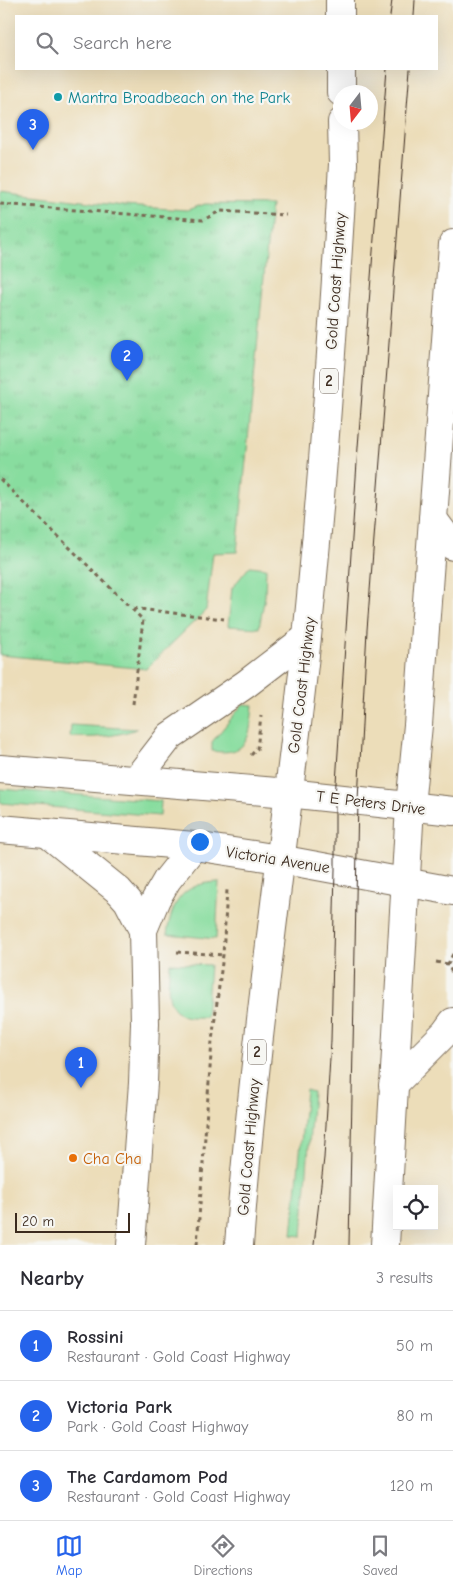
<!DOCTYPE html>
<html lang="en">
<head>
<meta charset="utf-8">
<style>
	:root { --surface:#fff; --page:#f7f7f7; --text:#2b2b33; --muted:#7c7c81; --line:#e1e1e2; --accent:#2563eb }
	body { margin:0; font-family:"Comic Neue",sans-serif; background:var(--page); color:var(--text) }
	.controls { position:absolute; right:15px; bottom:15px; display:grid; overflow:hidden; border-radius:0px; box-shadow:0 5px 20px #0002 }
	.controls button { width:45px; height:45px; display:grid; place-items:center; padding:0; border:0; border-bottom:1px solid var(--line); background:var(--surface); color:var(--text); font:25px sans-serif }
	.compass { position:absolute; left:333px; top:85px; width:45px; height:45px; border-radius:50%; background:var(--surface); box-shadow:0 5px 20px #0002; rotate:196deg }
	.scale { position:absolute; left:15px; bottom:12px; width:115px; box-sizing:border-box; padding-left:5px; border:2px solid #3b2a1e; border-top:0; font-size:14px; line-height:18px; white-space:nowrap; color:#3b2a1e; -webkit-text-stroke:4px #f6f6f2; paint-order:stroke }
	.you { position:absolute; left:199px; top:841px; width:18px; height:18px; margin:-12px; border:4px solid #fff; border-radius:50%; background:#1a73e8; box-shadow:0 0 0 8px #1a73e833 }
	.badge { display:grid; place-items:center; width:32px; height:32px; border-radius:50%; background:var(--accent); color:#fff; font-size:16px; font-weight:700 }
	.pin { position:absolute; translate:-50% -41px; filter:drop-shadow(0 1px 2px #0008) }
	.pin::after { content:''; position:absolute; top:26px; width:18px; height:15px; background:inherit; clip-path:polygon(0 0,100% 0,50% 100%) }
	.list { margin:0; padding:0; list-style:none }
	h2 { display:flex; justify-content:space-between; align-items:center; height:65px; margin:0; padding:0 20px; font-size:21px }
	h2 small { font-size:16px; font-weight:400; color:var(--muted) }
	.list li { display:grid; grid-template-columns:32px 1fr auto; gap:15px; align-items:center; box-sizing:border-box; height:70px; padding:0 20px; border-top:1px solid var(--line) }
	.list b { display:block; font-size:19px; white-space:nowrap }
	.list p { margin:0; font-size:16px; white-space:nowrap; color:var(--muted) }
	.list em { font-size:16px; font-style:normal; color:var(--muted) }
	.icon { flex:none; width:28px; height:28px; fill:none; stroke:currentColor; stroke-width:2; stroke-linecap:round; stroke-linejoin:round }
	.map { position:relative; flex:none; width:453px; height:1245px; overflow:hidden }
	.search { position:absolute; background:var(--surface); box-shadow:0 5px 20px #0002; left:15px; right:15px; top:15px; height:55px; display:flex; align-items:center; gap:12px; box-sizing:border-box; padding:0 18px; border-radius:0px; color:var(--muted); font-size:19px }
	.sheet { height:275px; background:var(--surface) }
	nav { display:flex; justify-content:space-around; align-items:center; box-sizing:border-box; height:70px; border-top:1px solid var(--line); background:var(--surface); font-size:14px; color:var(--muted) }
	nav a { display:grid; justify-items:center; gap:2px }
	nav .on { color:var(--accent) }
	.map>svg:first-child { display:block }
	.green { fill:#88dd9f; stroke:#62845e }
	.park { fill:url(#park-tufts); stroke:#62845e }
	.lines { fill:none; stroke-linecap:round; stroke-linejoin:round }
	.minor-casing { stroke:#796954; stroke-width:30 }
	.tertiary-casing { stroke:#796954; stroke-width:30 }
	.trunk-casing { stroke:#796954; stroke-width:30 }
	.path { stroke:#796954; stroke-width:3; stroke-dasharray:4 4; stroke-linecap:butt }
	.minor { stroke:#fff; stroke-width:28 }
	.tertiary { stroke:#fff; stroke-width:28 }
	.trunk { stroke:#fff; stroke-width:28 }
	.tram { stroke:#3b2a1e; stroke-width:1 }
	.culture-dot { fill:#0f9aa8; stroke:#f6f6f2; stroke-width:2 }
	.food-dot { fill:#e8710a; stroke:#f6f6f2; stroke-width:2 }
	.labels { text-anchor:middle; stroke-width:4.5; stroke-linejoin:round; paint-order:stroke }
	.shield { fill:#f6f6f2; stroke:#73675e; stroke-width:1 }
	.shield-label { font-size:15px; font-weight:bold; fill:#3b2a1e }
	.culture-label { font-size:16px; fill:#0d838f; stroke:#f6f6f2; text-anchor:start }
	.street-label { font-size:16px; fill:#3b2a1e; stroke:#f6f6f2 }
	.food-label { font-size:16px; fill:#c56008; stroke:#f6f6f2; text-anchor:start }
</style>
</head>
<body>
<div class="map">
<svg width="453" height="1245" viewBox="0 0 453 1245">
	<defs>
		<pattern id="park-tufts" width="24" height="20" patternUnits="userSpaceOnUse" patternTransform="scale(1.25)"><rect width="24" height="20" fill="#88dd9f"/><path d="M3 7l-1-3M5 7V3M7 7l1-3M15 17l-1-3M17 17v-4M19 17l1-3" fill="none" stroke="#76be88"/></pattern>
	</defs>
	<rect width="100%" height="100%" fill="#f6f6f2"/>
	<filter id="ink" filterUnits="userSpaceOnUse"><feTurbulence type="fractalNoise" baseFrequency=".02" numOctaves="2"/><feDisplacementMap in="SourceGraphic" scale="10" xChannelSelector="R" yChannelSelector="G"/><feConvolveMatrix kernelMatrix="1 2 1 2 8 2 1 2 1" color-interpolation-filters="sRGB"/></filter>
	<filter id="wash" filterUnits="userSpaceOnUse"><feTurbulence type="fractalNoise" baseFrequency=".0096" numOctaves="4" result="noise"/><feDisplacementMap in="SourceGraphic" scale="20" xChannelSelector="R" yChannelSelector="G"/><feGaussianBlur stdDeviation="1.12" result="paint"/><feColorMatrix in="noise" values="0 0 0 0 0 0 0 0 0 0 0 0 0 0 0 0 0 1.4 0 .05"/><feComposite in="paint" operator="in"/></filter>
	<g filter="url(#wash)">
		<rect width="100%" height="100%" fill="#ecddb9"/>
		<g class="green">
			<path d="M250,566L266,568L265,596L259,628L228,626L232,588Z"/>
			<path d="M243,704L253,705C250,734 250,757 212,751V742Z"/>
			<path d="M71,725L137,729C113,737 95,738 70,737Z"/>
			<path d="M0,789L161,801L160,816L0,803Z"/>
			<path d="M219,882L216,939L167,934C172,901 183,883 219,882Z"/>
			<path d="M170,963L210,965L206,1017C199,1017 188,1018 182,1015C163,1004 169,981 170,963Z"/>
			<path d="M306,1090L313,1092L302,1236L292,1235Z"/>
		</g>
		<path class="park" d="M0,191L123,206L187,210L205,204L271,205L237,552L213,553L206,610L146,669L0,655Z"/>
	</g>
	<g filter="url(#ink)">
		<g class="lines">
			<g class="minor-casing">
				<g id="minor">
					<path d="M0,769L288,793"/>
					<path d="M0,829L194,846L279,859"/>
					<path d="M47,833L119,891L128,901L143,930"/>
					<path d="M131,1245L143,1083L145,1023L143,930L156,899L167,880L194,846"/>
				</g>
			</g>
			<g class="tertiary-casing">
				<g id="tertiary">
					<path d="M288,793L453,811"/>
					<path d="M279,859L453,891"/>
				</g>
			</g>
			<g class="trunk-casing">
				<g id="trunk">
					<path d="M340,16V0"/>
					<path d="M341,69V92"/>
					<path d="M433,519L453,546"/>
					<path d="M136,780L170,736L246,684L306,638"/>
					<path d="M393,1085L445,1033L453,1022"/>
					<path d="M239,1245C254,1042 285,840 307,637C323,480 334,322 343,164L342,122"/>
					<path d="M385,1245L410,806L418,725L453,244"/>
				</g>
			</g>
			<g class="path">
				<path d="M0,204L203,220L220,211L286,215"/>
				<path d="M0,479L131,608"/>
				<path d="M133,704L143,620L131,608L224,619"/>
				<path d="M251,755L257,749L261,716"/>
				<path d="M177,952L223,955"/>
				<path d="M453,954L448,964L453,975"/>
				<path d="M436,962L448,964"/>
				<path d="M197,1245L212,1041L223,955L227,890"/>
			</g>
			<use href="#minor" class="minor"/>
			<use href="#tertiary" class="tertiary"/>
			<use href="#trunk" class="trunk"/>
			<g class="tram">
				<path d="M390,16L392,0"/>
				<path d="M414,16L415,0"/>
				<path d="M314,1245L324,1158L331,1041L335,869V798L358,447L387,69"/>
				<path d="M349,1245L358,800L367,630L410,69"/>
			</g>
		</g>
	</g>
	<circle class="culture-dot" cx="58" cy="97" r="5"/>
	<circle class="food-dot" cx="73" cy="1158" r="5"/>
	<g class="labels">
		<g class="shield">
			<rect x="320" y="368.5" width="18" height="25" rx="4"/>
			<rect x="248" y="1039.5" width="18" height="25" rx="4"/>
		</g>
		<g class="shield-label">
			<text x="329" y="386">2</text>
			<text x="257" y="1057">2</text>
		</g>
		<g class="culture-label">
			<text x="68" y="103">Mantra Broadbeach on the Park</text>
		</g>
		<g class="street-label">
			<text transform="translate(335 281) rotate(-86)" y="6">Gold Coast Highway</text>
			<text transform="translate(301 685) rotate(-83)" y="6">Gold Coast Highway</text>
			<text transform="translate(371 802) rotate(7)" y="6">T E Peters Drive</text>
			<text transform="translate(278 859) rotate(9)" y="6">Victoria Avenue</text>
			<text transform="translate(248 1147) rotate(-85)" y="6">Gold Coast Highway</text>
		</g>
		<g class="food-label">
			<text x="83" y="1164">Cha Cha</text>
		</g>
	</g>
</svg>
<div class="controls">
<button><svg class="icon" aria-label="locate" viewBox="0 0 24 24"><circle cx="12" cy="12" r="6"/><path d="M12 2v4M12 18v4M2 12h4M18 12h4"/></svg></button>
</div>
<svg class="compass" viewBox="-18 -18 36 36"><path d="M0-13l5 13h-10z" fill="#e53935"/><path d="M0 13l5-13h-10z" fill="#7c7c81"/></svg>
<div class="scale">20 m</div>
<div class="you"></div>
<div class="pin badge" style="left:81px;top:1088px">1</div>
<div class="pin badge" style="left:127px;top:381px">2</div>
<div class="pin badge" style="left:33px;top:150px">3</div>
<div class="search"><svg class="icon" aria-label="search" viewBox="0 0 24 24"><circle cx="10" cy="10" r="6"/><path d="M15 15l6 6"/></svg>Search here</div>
</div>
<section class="sheet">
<h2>Nearby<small>3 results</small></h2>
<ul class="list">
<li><span class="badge">1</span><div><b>Rossini</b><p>Restaurant · Gold Coast Highway</p></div><em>50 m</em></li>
<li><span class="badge">2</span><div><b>Victoria Park</b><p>Park · Gold Coast Highway</p></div><em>80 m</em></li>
<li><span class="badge">3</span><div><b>The Cardamom Pod</b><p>Restaurant · Gold Coast Highway</p></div><em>120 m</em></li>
</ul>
</section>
<nav>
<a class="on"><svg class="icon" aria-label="map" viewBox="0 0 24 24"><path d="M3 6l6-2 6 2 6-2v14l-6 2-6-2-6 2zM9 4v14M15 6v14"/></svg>Map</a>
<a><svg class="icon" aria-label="directions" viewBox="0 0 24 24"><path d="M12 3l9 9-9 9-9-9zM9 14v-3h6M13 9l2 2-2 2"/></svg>Directions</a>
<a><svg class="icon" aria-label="saved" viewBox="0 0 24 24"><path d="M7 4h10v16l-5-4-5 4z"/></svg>Saved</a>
</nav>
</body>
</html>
